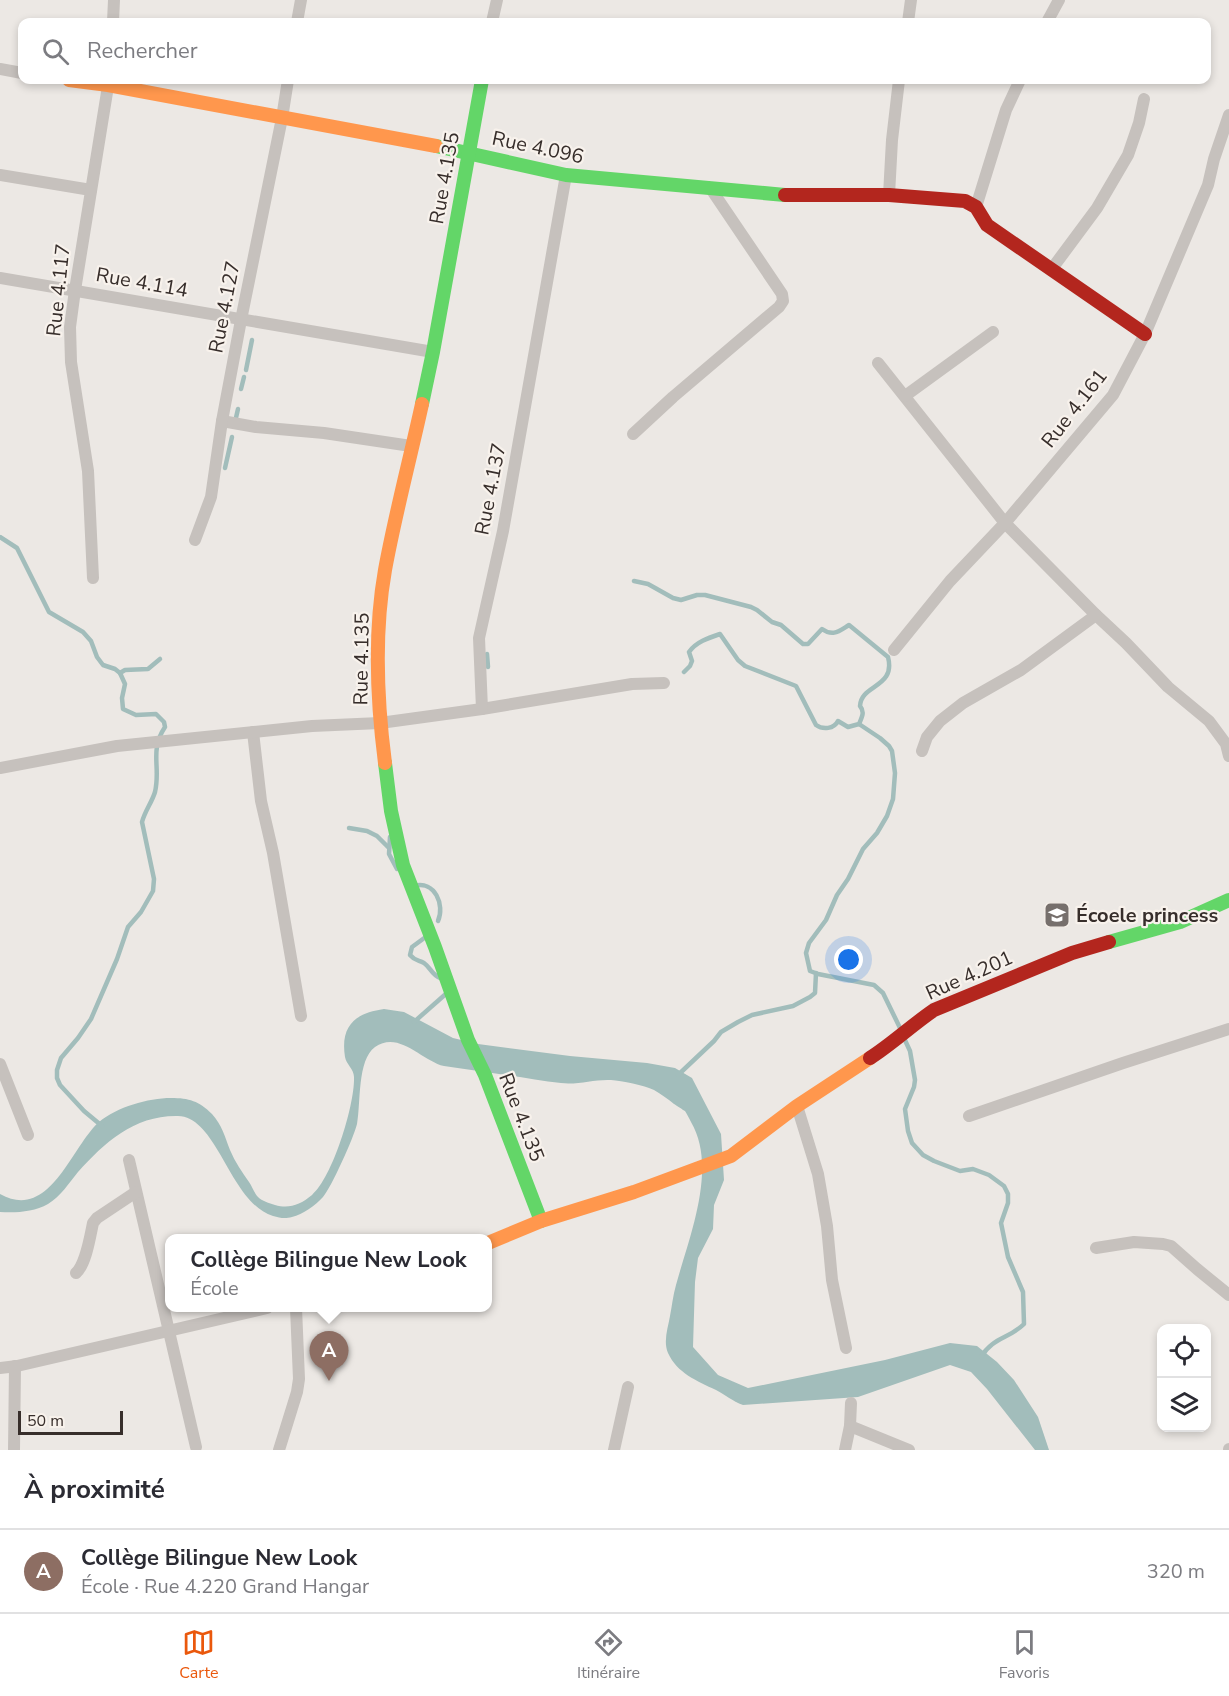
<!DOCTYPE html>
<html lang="fr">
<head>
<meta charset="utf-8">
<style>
	:root { --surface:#fff; --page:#f7f7f7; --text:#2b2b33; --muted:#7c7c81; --line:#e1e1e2; --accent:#ea580c }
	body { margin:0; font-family:"Nunito Sans",sans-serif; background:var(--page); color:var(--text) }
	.controls { position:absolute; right:18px; bottom:18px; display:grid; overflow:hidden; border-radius:12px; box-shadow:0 3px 9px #0003 }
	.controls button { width:54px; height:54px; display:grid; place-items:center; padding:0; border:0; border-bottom:2px solid var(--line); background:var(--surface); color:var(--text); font:30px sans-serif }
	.scale { position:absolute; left:18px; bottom:15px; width:105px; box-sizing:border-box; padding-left:6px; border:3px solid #372e2b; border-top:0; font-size:16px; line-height:21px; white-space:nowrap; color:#372e2b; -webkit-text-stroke:4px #f8f2ec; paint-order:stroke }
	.you { position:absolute; left:849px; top:960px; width:21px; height:21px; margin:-15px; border:4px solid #fff; border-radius:50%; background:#1a73e8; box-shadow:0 0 0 9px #1a73e833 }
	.badge { display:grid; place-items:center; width:39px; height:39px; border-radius:50%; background:var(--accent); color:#fff; font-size:20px; font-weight:700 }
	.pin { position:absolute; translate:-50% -50px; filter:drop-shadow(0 2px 3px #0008) }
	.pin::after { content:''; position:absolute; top:32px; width:21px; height:18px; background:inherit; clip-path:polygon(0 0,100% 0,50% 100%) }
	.popup { position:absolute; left:165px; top:1234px; width:327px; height:78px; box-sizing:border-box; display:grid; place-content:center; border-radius:12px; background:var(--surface); filter:drop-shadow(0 2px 4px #0005); font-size:20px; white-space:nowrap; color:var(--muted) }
	.popup b { font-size:22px; color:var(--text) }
	.popup::after { content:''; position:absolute; left:50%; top:100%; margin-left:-12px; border:12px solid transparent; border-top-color:var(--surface) }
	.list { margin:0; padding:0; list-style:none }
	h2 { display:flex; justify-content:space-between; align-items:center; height:78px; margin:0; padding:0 24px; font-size:26px }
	h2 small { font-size:20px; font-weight:400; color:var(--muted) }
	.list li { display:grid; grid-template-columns:39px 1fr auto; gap:18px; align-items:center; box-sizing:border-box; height:84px; padding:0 24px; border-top:2px solid var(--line) }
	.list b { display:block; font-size:22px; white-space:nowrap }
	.list p { margin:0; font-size:20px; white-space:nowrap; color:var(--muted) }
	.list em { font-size:20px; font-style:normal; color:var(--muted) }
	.icon { flex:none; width:33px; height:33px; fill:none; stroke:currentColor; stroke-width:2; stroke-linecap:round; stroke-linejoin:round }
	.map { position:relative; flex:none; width:1229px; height:1450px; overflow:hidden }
	.search { position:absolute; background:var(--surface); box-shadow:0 3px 9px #0003; left:18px; right:18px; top:18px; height:66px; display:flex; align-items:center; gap:15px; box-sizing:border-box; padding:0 21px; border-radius:12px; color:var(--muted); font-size:22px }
	.sheet { height:162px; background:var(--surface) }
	nav { display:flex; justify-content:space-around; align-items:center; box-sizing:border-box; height:84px; border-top:2px solid var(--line); background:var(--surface); font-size:16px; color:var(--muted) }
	nav a { display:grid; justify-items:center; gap:3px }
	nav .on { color:var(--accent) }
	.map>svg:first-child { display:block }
	.water { fill:#a2bdbb }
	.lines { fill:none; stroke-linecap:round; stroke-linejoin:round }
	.stream { stroke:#a2bdbb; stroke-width:4.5 }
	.street { stroke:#c6c1bd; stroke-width:12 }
	.fast { stroke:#63d668; stroke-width:14 }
	.slow { stroke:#ff974d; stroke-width:14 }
	.jam { stroke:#b3261e; stroke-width:14 }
	.labels { text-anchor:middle; stroke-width:4.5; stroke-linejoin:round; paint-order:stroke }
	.street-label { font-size:20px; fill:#372e2b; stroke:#f8f2ec }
	.poi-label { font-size:20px; font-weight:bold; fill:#372e2b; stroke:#f8f2ec; text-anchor:start }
</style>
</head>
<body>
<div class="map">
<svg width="1229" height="1450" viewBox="0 0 1229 1450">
	<rect width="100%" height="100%" fill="#ece8e4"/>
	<path class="water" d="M384,1009L404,1012L453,1038L478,1044L570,1056L647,1063L675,1068L692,1078L721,1134L724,1180L714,1205L713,1229L698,1258L695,1282L693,1347L718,1375L748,1388L885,1360L950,1343L977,1346L997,1362L1014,1380L1038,1417L1049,1450H1035L987,1389L971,1372L950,1365L858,1397L743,1405C732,1401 726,1395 716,1390C697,1381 677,1373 668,1353C663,1341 668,1328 670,1316C672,1306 673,1295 676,1285C689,1237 718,1168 691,1122C689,1118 687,1114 685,1111C683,1110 676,1105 674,1104C668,1099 661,1094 654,1090C644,1085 622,1081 611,1080C595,1079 578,1085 561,1083C541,1081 520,1077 499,1074C481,1071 462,1069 444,1066C422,1061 399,1030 375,1047C357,1060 361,1103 357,1124C354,1137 331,1188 323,1197C315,1206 303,1214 292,1217C285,1219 280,1218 273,1216C230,1203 218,1117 178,1116C135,1115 105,1142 78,1172C69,1183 61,1196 48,1204C34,1212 16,1213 0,1212V1194C50,1222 71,1147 99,1122C117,1107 148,1098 171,1098C189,1098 199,1101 212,1114C222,1125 225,1137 230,1150C235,1162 242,1172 249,1182C252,1186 254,1193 258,1197C262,1201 269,1203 275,1205C289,1209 300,1205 312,1195C333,1177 355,1104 354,1077C354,1069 346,1064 345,1057C340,1025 356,1013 384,1009Z"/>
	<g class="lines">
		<g class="stream">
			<path d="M246,370L252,340"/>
			<path d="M241,389L244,377"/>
			<path d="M235,422L238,409"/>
			<path d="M225,468L232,437"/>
			<path d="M0,537L17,548L49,612L83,632L91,641L97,657L103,665L115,669L120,673L125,684L122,698L123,709L136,715L156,714L164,722L165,727C149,751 161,767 155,792C152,802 145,811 142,822L154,879L153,891L141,912L128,927L117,959L91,1019L78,1038L61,1058L57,1070V1078L60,1085L84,1111L102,1126"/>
			<path d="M634,581L648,584L673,598L681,600L697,595H705L751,607L757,610L772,622L781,625L803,644H808L822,629C833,637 839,631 849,625L888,657C896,688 861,684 860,706C865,712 862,717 859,724L848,727L838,721C834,729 823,730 816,725L796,686L745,666L738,660L720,634C708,638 696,642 689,652L692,661L690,666L684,672"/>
			<path d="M487,654L488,667"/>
			<path d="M120,673L125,670L148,669L160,659"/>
			<path d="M859,724L880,738L889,746L892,751L895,773L893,799L887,816L877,833L863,849L848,879L837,895L826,920L809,943L806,953L810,971L818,974L874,985L883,993L901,1030"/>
			<path d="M349,828L367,831L377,836L389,848"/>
			<path d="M390,837L389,854L397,869"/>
			<path d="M414,886C435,880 445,905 438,921"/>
			<path d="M427,936L412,947L410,955C415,961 418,960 424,963C431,968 431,974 440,978"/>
			<path d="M414,1022L448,992"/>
			<path d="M904,1038L910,1051L915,1080L914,1087L905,1109L908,1131L912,1143L923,1155L934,1161L960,1171L973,1169L989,1175L1004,1186L1008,1194V1203L1001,1223L1008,1257L1023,1292L1024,1324C1009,1339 993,1337 981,1357"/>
			<path d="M678,1075L714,1041L721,1032L738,1022L752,1015L793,1006L810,997L815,993L816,973"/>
		</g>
		<g class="street">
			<path d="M113,22L114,0"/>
			<path d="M297,22L301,0"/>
			<path d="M492,22L497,0"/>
			<path d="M908,22L911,0"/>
			<path d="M1047,22L1059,0"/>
			<path d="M0,69L22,73"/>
			<path d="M0,175L91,190"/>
			<path d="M889,195L892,140L899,80"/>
			<path d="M976,207L1006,110L1020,80"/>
			<path d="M1051,270L1097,208L1128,155L1139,123L1144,99"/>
			<path d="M0,278C144,302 288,328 433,352"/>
			<path d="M878,363L1005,523L1096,615L1126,643L1168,687L1209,721L1226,744L1229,756"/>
			<path d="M905,396L993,332"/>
			<path d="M222,421L256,427L324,433L411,446"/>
			<path d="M633,434L673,397L779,307L783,301L782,294L711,189"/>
			<path d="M195,540L211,497L222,421L241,320L282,118L288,80"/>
			<path d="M93,578L88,471L71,362L70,327L75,290L109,80"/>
			<path d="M894,650L950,581L1005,523L1113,395L1145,334L1208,185L1214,159L1229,115"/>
			<path d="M482,709L632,684L664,683"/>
			<path d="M253,732L261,801L273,853L301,1016"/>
			<path d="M922,751L927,737L940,721L963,703L1021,670L1096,615"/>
			<path d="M0,768L117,746L312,726L380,723L482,709L479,638L503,531L566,175"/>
			<path d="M0,1064L28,1135"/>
			<path d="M797,1106L818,1174L827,1226L832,1280L846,1348"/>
			<path d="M969,1116L1123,1063L1229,1029"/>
			<path d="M129,1160L196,1447"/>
			<path d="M1096,1248L1134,1242L1163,1244L1171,1246L1197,1269L1229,1295"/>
			<path d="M76,1273C86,1264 90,1237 93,1223L97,1218L136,1192"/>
			<path d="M0,1368L17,1366L267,1308"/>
			<path d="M850,1426L851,1403"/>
			<path d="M14,1450L15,1366"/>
			<path d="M279,1450L297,1392L299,1379L296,1308"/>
			<path d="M614,1450L628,1387"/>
			<path d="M845,1450L850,1426L909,1450"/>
			<path d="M1229,1450V1449"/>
		</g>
		<g class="fast">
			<path d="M436,146L566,175L785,195"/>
			<path d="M422,404L433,352L482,80"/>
			<path d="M385,763L391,811L403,865L435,947L468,1040L485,1075L541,1221"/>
			<path d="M1109,942L1180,922L1229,900"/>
		</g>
		<g class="slow">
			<path d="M69,80L108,85L436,146"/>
			<path d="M385,763C377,701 374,632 385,570C395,515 410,459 422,404"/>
			<path d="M488,1243L541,1221L634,1192L731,1156L797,1106L870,1058"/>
		</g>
		<g class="jam">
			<path d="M785,195H889L965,201L976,207L987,225L1145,334"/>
			<path d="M870,1058C892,1044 912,1025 934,1010L1072,953L1109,942"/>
		</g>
	</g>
	<defs>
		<g id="school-square" transform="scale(1.35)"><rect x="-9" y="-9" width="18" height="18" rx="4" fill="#766f6c" stroke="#f8f2ec"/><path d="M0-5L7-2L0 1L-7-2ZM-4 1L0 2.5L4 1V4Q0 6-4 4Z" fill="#fff"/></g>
	</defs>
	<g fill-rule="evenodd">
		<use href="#school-square" x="1057" y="915"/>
	</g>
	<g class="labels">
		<g class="street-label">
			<text transform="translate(538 147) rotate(12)" y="7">Rue 4.096</text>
			<text transform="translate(444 178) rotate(-80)" y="7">Rue 4.135</text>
			<text transform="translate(142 282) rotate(10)" y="7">Rue 4.114</text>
			<text transform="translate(58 290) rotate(-84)" y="7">Rue 4.117</text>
			<text transform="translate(224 307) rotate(-79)" y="7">Rue 4.127</text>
			<text transform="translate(1074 408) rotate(-52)" y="7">Rue 4.161</text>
			<text transform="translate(490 489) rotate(-79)" y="7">Rue 4.137</text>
			<text transform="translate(361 659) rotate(-89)" y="7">Rue 4.135</text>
			<text transform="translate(969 975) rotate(-24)" y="7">Rue 4.201</text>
			<text transform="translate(522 1117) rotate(69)" y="7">Rue 4.135</text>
		</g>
		<g class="poi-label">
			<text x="1076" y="922">Écoele princess</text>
		</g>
	</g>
</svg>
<div class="controls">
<button><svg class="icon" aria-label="locate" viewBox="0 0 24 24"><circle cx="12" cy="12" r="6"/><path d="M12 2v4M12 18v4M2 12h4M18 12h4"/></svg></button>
<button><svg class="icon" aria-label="layers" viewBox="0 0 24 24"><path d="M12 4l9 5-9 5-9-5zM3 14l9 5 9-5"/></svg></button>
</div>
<div class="scale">50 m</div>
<div class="you"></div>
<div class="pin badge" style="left:329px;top:1381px;background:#8d6e63">A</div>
<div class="popup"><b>Collège Bilingue New Look</b>École</div>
<div class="search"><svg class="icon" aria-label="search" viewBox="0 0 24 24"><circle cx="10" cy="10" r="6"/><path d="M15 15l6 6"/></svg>Rechercher</div>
</div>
<section class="sheet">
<h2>À proximité<small></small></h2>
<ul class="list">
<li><span class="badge" style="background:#8d6e63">A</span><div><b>Collège Bilingue New Look</b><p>École · Rue 4.220 Grand Hangar</p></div><em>320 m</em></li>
</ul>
</section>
<nav>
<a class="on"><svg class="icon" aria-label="map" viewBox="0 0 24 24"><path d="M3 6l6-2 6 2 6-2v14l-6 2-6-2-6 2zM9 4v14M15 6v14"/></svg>Carte</a>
<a><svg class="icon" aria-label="directions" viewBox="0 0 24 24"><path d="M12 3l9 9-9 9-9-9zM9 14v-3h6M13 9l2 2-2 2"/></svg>Itinéraire</a>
<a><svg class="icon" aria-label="saved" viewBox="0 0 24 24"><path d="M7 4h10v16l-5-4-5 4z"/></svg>Favoris</a>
</nav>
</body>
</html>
